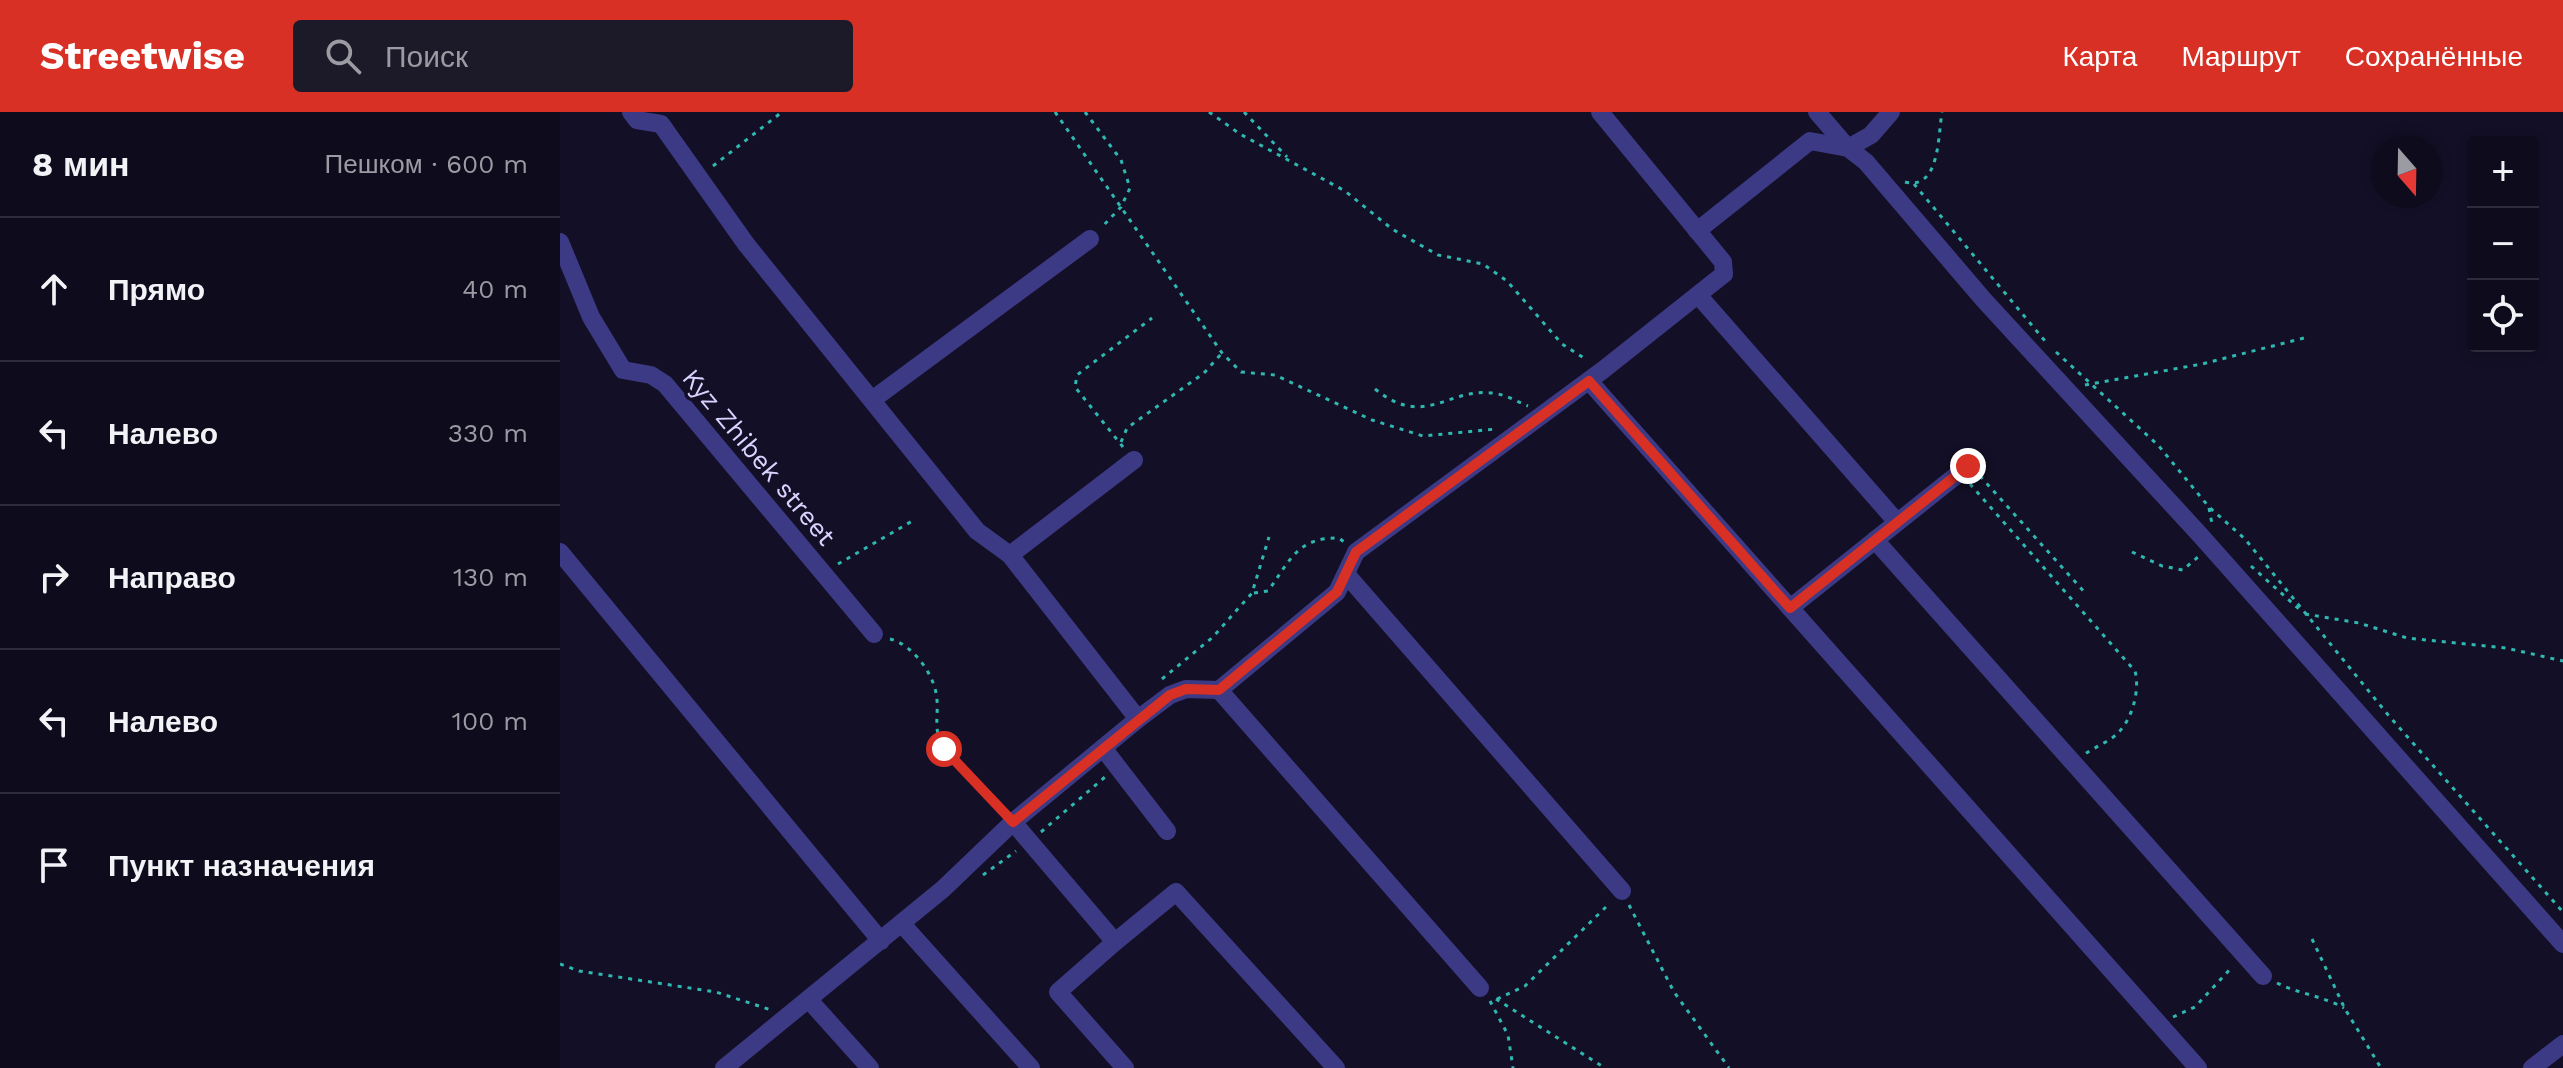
<!DOCTYPE html>
<html lang="ru">
<head>
<meta charset="utf-8">
<style>
	:root { --surface:#0e0b1c; --page:#1c1929; --text:#f1f3f6; --muted:#9b9ba3; --line:#2e2b3b; --accent:#d93025 }
	body { margin:0; font-family:"Work Sans",sans-serif; background:var(--page); color:var(--text) }
	.controls { position:absolute; right:24px; top:24px; display:grid; overflow:hidden; border-radius:8px; box-shadow:0 4px 12px #0003 }
	.controls button { width:72px; height:72px; display:grid; place-items:center; padding:0; border:0; border-bottom:2px solid var(--line); background:var(--surface); color:var(--text); font:40px sans-serif }
	.compass { position:absolute; left:1811px; top:24px; width:72px; height:72px; border-radius:50%; background:var(--surface); box-shadow:0 4px 12px #0003; rotate:160deg }
	.stop { position:absolute; width:24px; height:24px; margin:-18px; border:6px solid #d93025; border-radius:50%; background:#fff }
	.stop.end { background:#d93025; border-color:#fff; box-shadow:0 2px 8px #0008 }
	.list { margin:0; padding:0; list-style:none }
	h2 { display:flex; justify-content:space-between; align-items:center; height:104px; margin:0; padding:0 32px; font-size:34px }
	h2 small { font-size:26px; font-weight:400; color:var(--muted) }
	.list li { display:grid; grid-template-columns:52px 1fr auto; gap:24px; align-items:center; box-sizing:border-box; height:144px; padding:0 32px; border-top:2px solid var(--line) }
	.list b { display:block; font-size:30px; white-space:nowrap }
	.list em { font-size:26px; font-style:normal; color:var(--muted) }
	.icon { flex:none; width:44px; height:44px; fill:none; stroke:currentColor; stroke-width:2; stroke-linecap:round; stroke-linejoin:round }
	.map { position:relative; flex:none; width:2003px; height:956px; overflow:hidden }
	header { display:flex; align-items:center; gap:48px; box-sizing:border-box; height:112px; padding:0 40px; background:var(--accent); color:#fff }
	header strong { font-size:38px }
	nav { display:flex; gap:44px; margin-inline-start:auto; font-size:28px }
	.search { width:560px; height:72px; background:var(--page); display:flex; align-items:center; gap:20px; box-sizing:border-box; padding:0 28px; border-radius:8px; color:var(--muted); font-size:30px }
	main { display:flex }
	aside { flex:1; background:var(--surface) }
	.map>svg:first-child { display:block }
	.lines { fill:none; stroke-linecap:round; stroke-linejoin:round }
	.path { stroke:#2fb8b0; stroke-width:3; stroke-dasharray:4 6; stroke-linecap:butt }
	.street { stroke:#3d3a85; stroke-width:18 }
	.route { stroke:#d93025; stroke-width:10 }
	.labels { text-anchor:middle; stroke-width:7; stroke-linejoin:round; paint-order:stroke }
	.street-label { font-size:26px; fill:#d9d4ff; stroke:#130f26 }
</style>
</head>
<body>
<header>
<strong>Streetwise</strong>
<div class="search"><svg class="icon" aria-label="search" viewBox="0 0 24 24"><circle cx="10" cy="10" r="6"/><path d="M15 15l6 6"/></svg>Поиск</div>
<nav><a>Карта</a><a>Маршрут</a><a>Сохранённые</a></nav>
</header>
<main>
<aside>
<h2>8 мин<small>Пешком · 600 m</small></h2>
<ul class="list">
<li><svg class="icon" aria-label="ahead" viewBox="0 0 24 24"><path d="M12 20V5M6 11l6-6 6 6"/></svg><div><b>Прямо</b></div><em>40 m</em></li>
<li><svg class="icon" aria-label="left" viewBox="0 0 24 24"><path d="M17 20v-9H6M10 6l-5 5 5 5"/></svg><div><b>Налево</b></div><em>330 m</em></li>
<li><svg class="icon" aria-label="right" viewBox="0 0 24 24"><path d="M7 20v-9h11M14 6l5 5-5 5"/></svg><div><b>Направо</b></div><em>130 m</em></li>
<li><svg class="icon" aria-label="left" viewBox="0 0 24 24"><path d="M17 20v-9H6M10 6l-5 5 5 5"/></svg><div><b>Налево</b></div><em>100 m</em></li>
<li><svg class="icon" aria-label="arrive" viewBox="0 0 24 24"><path d="M6 21V4h12l-3 4 3 4H6"/></svg><div><b>Пункт назначения</b></div></li>
</ul>
</aside>
<div class="map">
<svg width="2003" height="956" viewBox="0 0 2003 956">
	<rect width="100%" height="100%" fill="#130f26"/>
	<g class="lines">
		<g class="path">
			<path d="M495,0L662,241L681,260L715,263L812,308L863,324L936,317"/>
			<path d="M525,0L561,48L570,76L561,95L541,116"/>
			<path d="M649,0L680,22L785,79L832,117L878,143L923,152L947,169L1002,232L1027,248"/>
			<path d="M684,0L727,45"/>
			<path d="M153,54L222,0"/>
			<path d="M1345,70C1380,79 1378,23 1382,0"/>
			<path d="M1354,72L1485,229"/>
			<path d="M1496,240L1598,333L1649,395L1685,427L1829,604L2003,800"/>
			<path d="M1525,273L1642,252L1744,226"/>
			<path d="M815,277C867,319 889,272 938,282C948,284 958,290 968,294"/>
			<path d="M561,330L567,316L644,261L662,241"/>
			<path d="M563,335L515,275L517,263L592,206"/>
			<path d="M1420,364L1527,483"/>
			<path d="M1410,372L1575,559C1580,577 1573,606 1558,621C1550,629 1535,635 1525,642"/>
			<path d="M1649,396L1652,412"/>
			<path d="M1572,440L1602,454L1623,458L1639,444"/>
			<path d="M278,452L354,408"/>
			<path d="M1691,454L1739,497"/>
			<path d="M694,481L708,479C730,449 737,425 779,426L784,430"/>
			<path d="M1745,502L1799,511L1847,526L1946,536L2003,549"/>
			<path d="M330,527C351,532 372,559 376,581C380,600 372,617 383,635C396,658 423,679 442,699"/>
			<path d="M602,567L653,525L692,481L709,425"/>
			<path d="M481,720L545,665"/>
			<path d="M423,763L456,739"/>
			<path d="M1069,793L1114,880L1169,956"/>
			<path d="M1752,827L1785,897L1821,956"/>
			<path d="M0,852L19,859L156,880L211,898"/>
			<path d="M1717,871C1739,882 1763,884 1784,896"/>
			<path d="M936,887L1045,956"/>
			<path d="M937,887L965,874L1050,791"/>
			<path d="M930,889L948,923L953,956"/>
			<path d="M1613,905L1635,895L1673,854"/>
		</g>
		<g class="street">
			<path d="M71,0L77,8L101,12L186,132L417,419L450,443L578,607"/>
			<path d="M1257,0L1288,36L1311,23L1331,0"/>
			<path d="M1137,119L1250,29L1288,36L1306,50L1423,187L1641,424L2003,832"/>
			<path d="M0,130L31,205L63,258L91,263L105,272L314,522"/>
			<path d="M1138,183L1337,410"/>
			<path d="M1029,269L1638,956"/>
			<path d="M312,288L530,127"/>
			<path d="M1315,428L1703,864"/>
			<path d="M0,440L321,829"/>
			<path d="M450,443L574,348"/>
			<path d="M786,462L1062,779"/>
			<path d="M1230,496L1408,354"/>
			<path d="M659,578L920,876"/>
			<path d="M543,636L607,719"/>
			<path d="M453,710L555,830L616,780L776,956"/>
			<path d="M342,812L471,956"/>
			<path d="M555,830L498,880L565,956"/>
			<path d="M249,888L310,956"/>
			<path d="M164,956L383,777L453,710L578,607L610,583L626,577L659,578L777,480L796,440L1043,258L1164,162L1163,150L1040,0"/>
			<path d="M1972,956L2003,932"/>
		</g>
	</g>
	<g class="lines">
		<path class="route" d="M384,637L453,710L610,583L626,577L659,578L777,480L796,440L1029,269L1230,496L1408,354"/>
	</g>
	<g class="labels">
		<g class="street-label">
			<text transform="translate(199 345) rotate(50)" y="9">Kyz Zhibek street</text>
		</g>
	</g>
</svg>
<div class="controls">
<button>+</button>
<button>−</button>
<button><svg class="icon" aria-label="locate" viewBox="0 0 24 24"><circle cx="12" cy="12" r="6"/><path d="M12 2v4M12 18v4M2 12h4M18 12h4"/></svg></button>
</div>
<svg class="compass" viewBox="-18 -18 36 36"><path d="M0-13l5 13h-10z" fill="#e53935"/><path d="M0 13l5-13h-10z" fill="#9b9ba3"/></svg>
<div class="stop" style="left:384px;top:637px"></div>
<div class="stop end" style="left:1408px;top:354px"></div>
</div>
</main>
</body>
</html>
